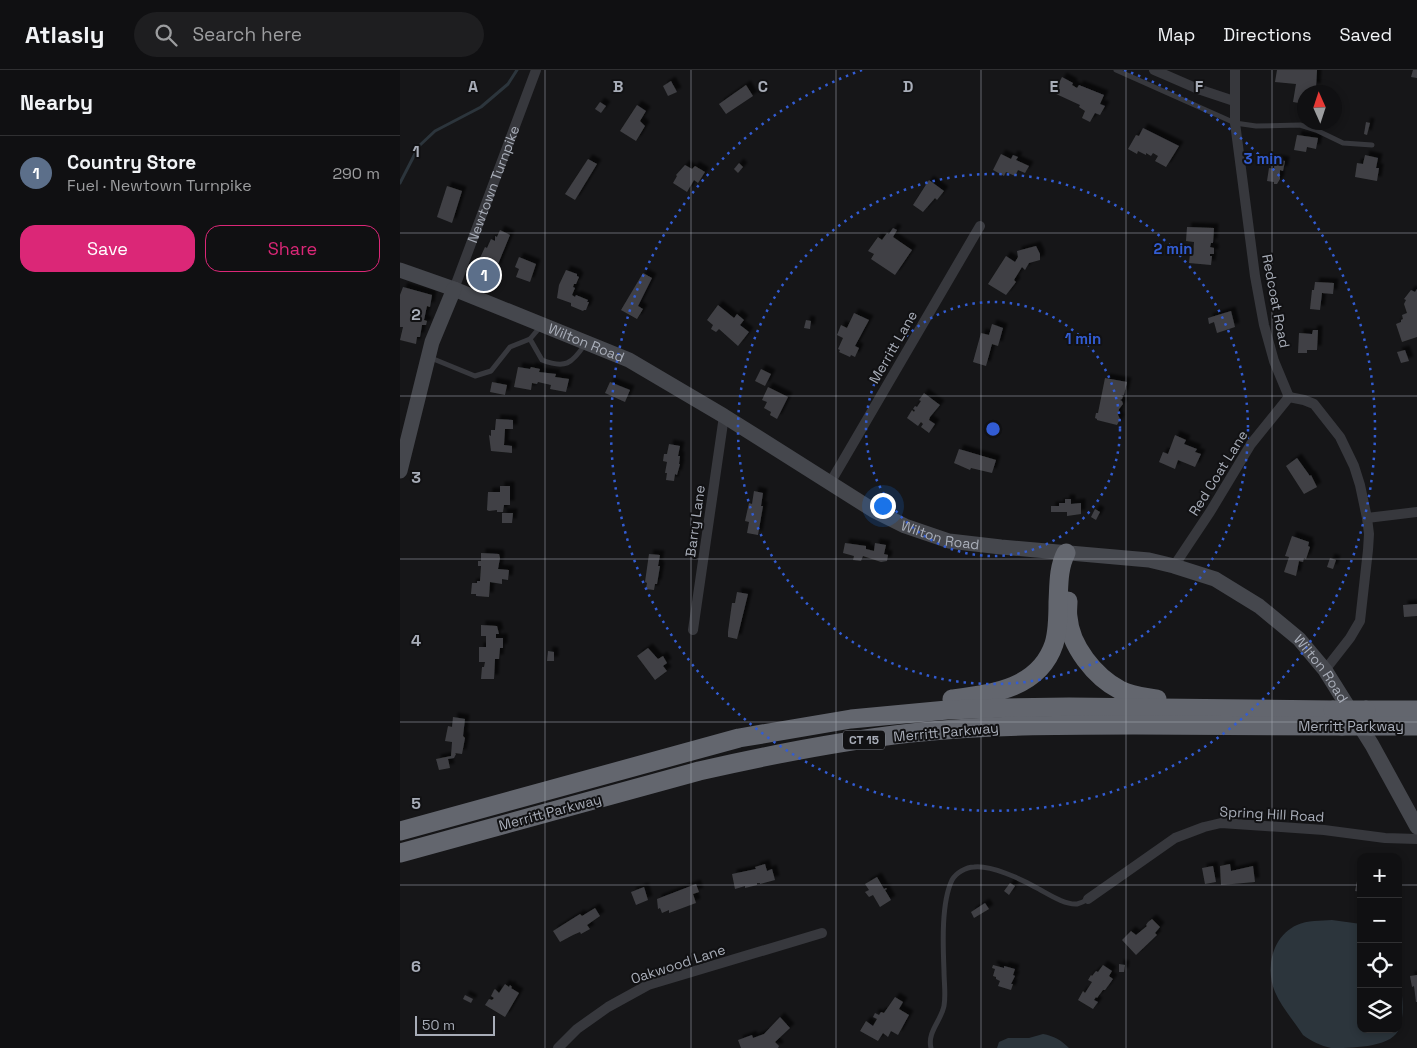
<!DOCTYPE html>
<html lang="en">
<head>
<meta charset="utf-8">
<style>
	:root { --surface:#101012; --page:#1e1e20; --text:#f1f3f6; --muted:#9c9d9f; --line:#303032; --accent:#db2777 }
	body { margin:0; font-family:"Space Grotesk",sans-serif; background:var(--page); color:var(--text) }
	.controls { position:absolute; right:15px; bottom:15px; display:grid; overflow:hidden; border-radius:10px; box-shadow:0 2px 8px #0003 }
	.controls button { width:45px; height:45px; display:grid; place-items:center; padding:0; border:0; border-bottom:1px solid var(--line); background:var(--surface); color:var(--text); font:25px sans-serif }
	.compass { position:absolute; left:897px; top:15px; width:45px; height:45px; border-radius:50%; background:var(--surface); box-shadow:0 2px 8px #0003; rotate:357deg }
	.scale { position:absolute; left:15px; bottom:12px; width:80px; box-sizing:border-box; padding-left:5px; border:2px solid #a8adb8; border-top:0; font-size:14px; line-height:18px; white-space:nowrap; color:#a8adb8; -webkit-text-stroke:4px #111113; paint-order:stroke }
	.you { position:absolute; left:482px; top:435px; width:18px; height:18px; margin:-12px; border:4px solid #fff; border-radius:50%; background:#1a73e8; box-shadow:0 0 0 8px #1a73e833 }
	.badge { display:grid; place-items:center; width:32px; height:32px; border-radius:50%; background:var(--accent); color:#fff; font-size:16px; font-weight:700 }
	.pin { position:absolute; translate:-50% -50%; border:2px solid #fff; box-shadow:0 1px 5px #0006 }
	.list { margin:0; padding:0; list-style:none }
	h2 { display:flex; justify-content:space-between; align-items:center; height:65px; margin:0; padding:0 20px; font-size:21px }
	h2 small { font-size:16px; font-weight:400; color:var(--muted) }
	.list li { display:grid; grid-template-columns:32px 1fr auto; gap:15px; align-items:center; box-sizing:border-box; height:75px; padding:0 20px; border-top:1px solid var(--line) }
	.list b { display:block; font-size:19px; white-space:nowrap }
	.list p { margin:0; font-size:16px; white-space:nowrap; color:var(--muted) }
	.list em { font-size:16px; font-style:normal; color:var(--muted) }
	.actions { display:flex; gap:10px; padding:15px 20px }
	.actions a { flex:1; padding:11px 0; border:1px solid var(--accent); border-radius:15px; text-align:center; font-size:18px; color:var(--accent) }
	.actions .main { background:var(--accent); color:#fff }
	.icon { flex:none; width:28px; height:28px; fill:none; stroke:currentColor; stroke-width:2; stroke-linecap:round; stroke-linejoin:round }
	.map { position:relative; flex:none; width:1017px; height:978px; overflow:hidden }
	header { display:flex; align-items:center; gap:30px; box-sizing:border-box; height:70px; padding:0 25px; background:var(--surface); border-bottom:1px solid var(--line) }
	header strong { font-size:24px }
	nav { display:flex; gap:28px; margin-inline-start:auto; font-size:18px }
	.search { width:350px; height:45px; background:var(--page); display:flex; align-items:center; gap:12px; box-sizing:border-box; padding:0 18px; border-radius:28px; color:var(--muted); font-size:19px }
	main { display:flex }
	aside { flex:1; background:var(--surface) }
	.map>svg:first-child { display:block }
	.water { fill:#2c353c }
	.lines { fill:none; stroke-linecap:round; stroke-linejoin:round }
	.stream { stroke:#2c353c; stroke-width:3 }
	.building { fill:#404145; filter:url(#shadow) }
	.lane { stroke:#37383d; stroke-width:5 }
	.street { stroke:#37383d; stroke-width:10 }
	.secondary { stroke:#45474d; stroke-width:15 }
	.highway { stroke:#63666e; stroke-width:19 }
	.highway-bridge { stroke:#63666e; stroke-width:19 }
	.grid { fill:none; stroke:#a8adb8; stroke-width:1; stroke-opacity:0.55 }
	.ring { fill:none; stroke:#325cd3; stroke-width:2.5; stroke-dasharray:2.5 5 }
	.labels { text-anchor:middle; stroke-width:4; stroke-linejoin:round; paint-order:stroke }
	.shield { fill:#111113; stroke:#7b7e86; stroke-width:1 }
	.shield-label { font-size:12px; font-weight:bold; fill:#a8adb8 }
	.street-label { font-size:14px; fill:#a8adb8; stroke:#111113 }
	.grid-label { font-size:16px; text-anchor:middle; font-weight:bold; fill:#a8adb8; stroke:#111113; stroke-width:4; stroke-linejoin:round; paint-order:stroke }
	.centre { fill:#325cd3; stroke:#111113; stroke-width:2.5 }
	.ring-label { font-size:15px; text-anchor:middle; font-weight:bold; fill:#325cd3; stroke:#111113; stroke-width:4; stroke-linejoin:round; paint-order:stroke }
</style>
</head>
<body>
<header>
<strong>Atlasly</strong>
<div class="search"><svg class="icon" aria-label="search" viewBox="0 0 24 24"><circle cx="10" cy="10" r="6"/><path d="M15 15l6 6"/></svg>Search here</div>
<nav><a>Map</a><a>Directions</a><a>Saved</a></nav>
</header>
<main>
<aside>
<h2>Nearby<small></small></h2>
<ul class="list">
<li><span class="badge" style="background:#5c6f8a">1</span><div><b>Country Store</b><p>Fuel · Newtown Turnpike</p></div><em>290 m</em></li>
</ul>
<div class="actions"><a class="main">Save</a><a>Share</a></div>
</aside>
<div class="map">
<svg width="1017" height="978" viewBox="0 0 1017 978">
	<defs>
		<filter id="shadow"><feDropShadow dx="4.5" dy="-4.5" stdDeviation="1" flood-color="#0009"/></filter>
	</defs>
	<rect width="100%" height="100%" fill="#161618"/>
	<g class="water">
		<path d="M932,850L961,854V959H998V900C1001,918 1007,943 998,961C989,978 949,978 931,978C921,976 911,971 903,965C894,951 882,938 875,922C865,899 872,866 897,855C907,850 921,851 932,850Z"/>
		<path d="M643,964C654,966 661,970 669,978H597L599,972L608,968H629Z"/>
	</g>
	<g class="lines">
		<path class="stream" d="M0,113L19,76L35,61L81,37L108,14L117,0"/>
	</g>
	<g class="building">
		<path d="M877,0H917L916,18L911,17L910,22H904V34L893,32L896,14L875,12Z"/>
		<path d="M1013,0H1017V8L1011,7Z"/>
		<path d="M662,7L673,13L672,15L677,18L679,15L704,25L700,34L705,36L700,45L695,43L690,52L682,48L685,41L679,37L680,35L654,23Z"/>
		<path d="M271,11L277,22L268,26L263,16Z"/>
		<path d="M346,15L353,26L326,44L319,34Z"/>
		<path d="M200,32L206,36L201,43L195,39Z"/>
		<path d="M237,35L246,41L240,51L245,56L236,71L220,61Z"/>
		<path d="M966,52L970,53L967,65L964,64Z"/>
		<path d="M743,58L779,76L766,97L755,91L758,86L753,83L751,86L746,83V85L738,81L737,84L728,79L736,65L739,66Z"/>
		<path d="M897,65L918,68L916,79L907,77L906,82L894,80Z"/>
		<path d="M601,84L611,89L613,85L618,87L616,90L629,96L625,103L618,100L615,106L606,102L604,106L593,100Z"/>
		<path d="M965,85L978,88L976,98H979L977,111L955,107L957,93L963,94Z"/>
		<path d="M188,89L197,94L175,130L165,124Z"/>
		<path d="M875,89L885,91L883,101L880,100V109L877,114H874V112L867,111L869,98L874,99Z"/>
		<path d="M339,93L343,97L338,103L334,99Z"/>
		<path d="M285,95L292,99L295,96L305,102L298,113L294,110L287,122L273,113L277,106L276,105Z"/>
		<path d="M529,110L544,121L537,130L535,128L523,142L513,135Z"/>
		<path d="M47,116L62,121L52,153L37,147Z"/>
		<path d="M787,157L814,158L813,173H811L810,177L814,178V184H810V186H812L811,195L789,193L790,184L793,185L794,172L786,171Z"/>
		<path d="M493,158L497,160L493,167L512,180L495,205L471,189L474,184L468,181L478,167L482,170L487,163L489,164Z"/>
		<path d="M100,160L110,165L96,199L81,194L82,189L80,188L85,177L87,178L91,169L95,171V166L97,167Z"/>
		<path d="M636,176L640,184V190L629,193L625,200L622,197L614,210L616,212L606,225L588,214L606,186L615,192L618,187L617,181Z"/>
		<path d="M119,187L136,194L130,212L116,207L119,199L115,197Z"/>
		<path d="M166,200L177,204V206L179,207L176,214H174L173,217L175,218L172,225L175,227L176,225L188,230L187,232H189L186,240H184L183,241L171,236V233L157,228L159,215Z"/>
		<path d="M243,203L252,208L238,236L243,239L237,249L221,240Z"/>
		<path d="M915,212L934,213L933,224L922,223L920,240L910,239L912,220H914Z"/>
		<path d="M3,217L32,225L30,237L27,236L24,250L27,251L26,255H22L20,267H17L16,274L0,270L3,257H0V225Z"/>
		<path d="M1017,219V267L1002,272L996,254L1001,252V250L1003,249L1002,245L1007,243L1004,234L1006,230L1004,229L1011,220L1015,222Z"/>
		<path d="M318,235L334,248L337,244L344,250L340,255L349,262L338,276L319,259L316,262L311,259L313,255L307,250Z"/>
		<path d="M831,241L835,257L817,263L814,252L809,254L808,248Z"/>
		<path d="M454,243L469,250L455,276L459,278L455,287L451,285L450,287L439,282L440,280L438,279L443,268L437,265L441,255L447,258Z"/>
		<path d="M406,250L411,251L410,259L404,258Z"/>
		<path d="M592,254L603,258L598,276L592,274L586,296L573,292L581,263L589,265Z"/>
		<path d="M913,260H918L917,280H907V283H898L899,263L912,264Z"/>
		<path d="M1005,280L1009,291L1001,293L997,282Z"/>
		<path d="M118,297L130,299L131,297L140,299L139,302L156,304L155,307L169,309L166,322L150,319L151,315L138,312L137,314L132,313L131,320L114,317Z"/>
		<path d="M361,299L371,304L365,316L355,311Z"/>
		<path d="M705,308L727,312L724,325H721L723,326L722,329L720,330L722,331L723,334L719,339L718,345L720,349L717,355L697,350V349L695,348L696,343H698Z"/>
		<path d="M92,312L107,315L105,325L90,322Z"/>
		<path d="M210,312L230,320L225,332L205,323Z"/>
		<path d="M368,317L388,327L377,349L370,345L371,342L364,338L367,332L362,330Z"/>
		<path d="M524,323L540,335L530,347L529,350L535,354L529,363L521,357L523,354L521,352L518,356L507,348L512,340L514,342L515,340L513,339L515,336L517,337L521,331L519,330Z"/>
		<path d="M96,349L113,350V359H105L104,375L112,376V383L91,381L89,365L91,366V360H95Z"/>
		<path d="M775,365L786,370L784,374L797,379L795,382L801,384L795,397L778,390L775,399L759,392L763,382L768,384Z"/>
		<path d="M269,374L280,376L278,386H280L279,394H280L277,405L275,404L274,411L266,410L267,403H265L267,392L263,391L264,384H267Z"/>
		<path d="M559,379L596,390L592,403L571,398L570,400L554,393Z"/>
		<path d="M897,388L910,406L911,405L917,417L904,424L886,396Z"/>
		<path d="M100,416H110V435H104L103,442H97V440L89,441L87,440L88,422H100Z"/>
		<path d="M354,421L363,423L361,436H363L358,465L347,463L349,452L345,451L349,433L352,434Z"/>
		<path d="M665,429H671V434L681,433V444L667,446V442H651V436H659V433H665Z"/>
		<path d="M695,439L700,442L696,450L691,447Z"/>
		<path d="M102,443H113L112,453H102Z"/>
		<path d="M892,466L909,472L908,476L910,477L906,489L904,488L903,492L899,491L896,506L884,502L889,487L885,486Z"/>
		<path d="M445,473L466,476V479L474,481L475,473L486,475L484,484L488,485L487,491L481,492L463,486L461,491L453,490L454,486L443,483Z"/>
		<path d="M81,483L99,484L100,488L98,499L109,500L108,510L102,509V514L90,512L89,527L76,526V524H71L72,513H77V511H80L81,496H78V491H81Z"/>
		<path d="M249,484L260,485L258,496H260L257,514H255L254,520L246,519L247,513L245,512Z"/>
		<path d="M930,488L936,490L933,499L927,497Z"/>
		<path d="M337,522L348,524L337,569L328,567V562L332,533H335Z"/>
		<path d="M1017,534V546L1004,547L1003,535Z"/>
		<path d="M81,555L97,556L99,564H96V568H103V578H100L99,589H95L94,609H81L82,597H84L85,592H79V577H86V566H81Z"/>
		<path d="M248,578L258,589L263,586L267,593L263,596L267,601L255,610L237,586Z"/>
		<path d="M148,581L154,582V591H147Z"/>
		<path d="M53,647L65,649L63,666L65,668L62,684L55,683L56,684L54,688L48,689L50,698L39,700L36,689L51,686L52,672L45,671L48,656L52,657Z"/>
		<path d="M365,794L367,801L372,799L375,810L360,814V813H357V815L345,818V816L335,819L332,804L356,799L355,797Z"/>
		<path d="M830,794L831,801L853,796L855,812L821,815L820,796Z"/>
		<path d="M813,796L816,812L805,814L802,798Z"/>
		<path d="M958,806L961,807V822L955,821Z"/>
		<path d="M477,807L484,819L486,818L487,819L485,820L491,830L480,837L473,825L469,827L465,822L469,820L465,814Z"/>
		<path d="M610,813L615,816L609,825L604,821Z"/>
		<path d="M296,814L299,822L293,824L296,833L269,843V840L262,843L260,838L258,839L257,829Z"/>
		<path d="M244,817L248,830L236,835L231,822Z"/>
		<path d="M585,833L589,839L574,848L571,842Z"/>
		<path d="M195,838L200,846L187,855L190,859L181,864L180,862L173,865L160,872L153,861L180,844L182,846Z"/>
		<path d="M752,849L760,857L755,863L757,865L736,885L722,870L731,861L736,865L747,856L746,855L748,852Z"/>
		<path d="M719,894L725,895L724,902H719Z"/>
		<path d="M593,895L604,898V896L615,899L613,905L615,906L611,914H613L611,920L598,916L600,911L596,909V907L593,906L595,899L592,898Z"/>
		<path d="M703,895L712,901L709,906L713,909L705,920H703L697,928L696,927L694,930L698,932L693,939L678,930L683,921L685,923L692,912L688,910L691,905L692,906L696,901L698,902Z"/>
		<path d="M1017,905V932H1016L1014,916L1012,917L1010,906Z"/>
		<path d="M105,914L109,917L110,915L112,917L111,918L119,923L105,947L85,935L89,929L92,930L94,928L91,926L94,920L95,919L99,923Z"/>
		<path d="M65,925L73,929L71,933L63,929Z"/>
		<path d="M495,927L503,932L499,939L509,945L498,965L491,961L488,967L483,963L478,971L460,961L466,951L473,956L477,949L473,947L475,943L479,945L481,942L484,943Z"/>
		<path d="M380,947L390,958L375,972L379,976L378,978H341L338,970L352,965L353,968L364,964Z"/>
	</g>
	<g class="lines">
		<g class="lane">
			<path d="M716,0L835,53L856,56L900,55L916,60L943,73L972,75"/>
			<path d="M130,269L142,290C165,299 172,294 185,274"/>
			<path d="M31,288L75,306L91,301L110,277L130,269L141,256"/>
			<path d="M531,978C527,962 541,951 544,936C546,925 544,912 544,901C543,876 541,833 552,810C556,803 566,797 574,797C591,795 621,809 635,817C647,823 664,835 677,834C681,833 685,831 688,829"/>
		</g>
		<g class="street">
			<path d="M754,0L798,19L834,31"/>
			<path d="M835,0V53L855,206L864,255L874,291L889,327"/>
			<path id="s1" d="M54,219L136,0"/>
			<path d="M889,327L904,330L914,334L940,367L954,396L960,415L967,448L969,464L968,480L960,551L950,568L925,600"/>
			<path d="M430,413L580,156"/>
			<path d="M967,448L1017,442"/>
			<path d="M774,496L810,442L851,374L889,327"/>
			<path d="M293,560L324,346"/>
			<path d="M688,829L775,768L804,757L821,753L924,760L985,768L1017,769"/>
			<path d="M158,978L177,959L208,937L248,915L422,863"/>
		</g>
		<g class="secondary">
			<path id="s2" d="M0,200L54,219L229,290L324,346L473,440L505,456L549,471L601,477L749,490L774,496L815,509L859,536L899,569L925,600L972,675L1017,757"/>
			<path d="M0,401L32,272L54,219"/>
		</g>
		<g class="highway">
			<path d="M668,531C668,536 667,542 668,547C670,576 695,607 720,620C730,626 745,627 757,629"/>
			<path d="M552,629C591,624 639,619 654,574C658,561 658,546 658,532C659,516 658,498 666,483"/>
			<path d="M966,640H1017"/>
			<path d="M971,656H1017"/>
			<path d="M0,761L339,668L451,649L547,640L606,638L669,637L933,640"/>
			<path d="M0,783L299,701C369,685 440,671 511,663C585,655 660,655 734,655C803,655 872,656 942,656"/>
		</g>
		<g class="highway-bridge">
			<path d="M933,640H966"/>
			<path d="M942,656H971"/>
		</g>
	</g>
	<path class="grid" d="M145,0V978M291,0V978M436,0V978M581,0V978M726,0V978M872,0V978M0,163H1017M0,326H1017M0,489H1017M0,652H1017M0,815H961M998,815H1017"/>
	<g class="ring">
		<circle cx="593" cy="359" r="127"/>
		<circle cx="593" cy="359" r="255"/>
		<path d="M724 0A382 382 0 1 1 462 0"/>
	</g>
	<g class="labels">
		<rect class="shield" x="443" y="660.5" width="42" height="19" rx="4"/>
		<g class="shield-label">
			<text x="464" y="674">CT 15</text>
		</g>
		<g class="street-label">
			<text dy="5" stroke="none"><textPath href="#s1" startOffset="112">Newtown Turnpike</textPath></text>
			<text transform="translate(876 231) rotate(79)" y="5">Redcoat Road</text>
			<text dy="5" stroke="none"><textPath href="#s2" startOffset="200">Wilton Road</textPath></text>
			<text transform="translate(493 277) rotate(-60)" y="5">Merritt Lane</text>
			<text transform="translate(818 403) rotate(-58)" y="5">Red Coat Lane</text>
			<text transform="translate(295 451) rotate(-82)" y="5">Barry Lane</text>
			<text dy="5" stroke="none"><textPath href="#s2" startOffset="605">Wilton Road</textPath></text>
			<text dy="5" stroke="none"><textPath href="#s2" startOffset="1025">Wilton Road</textPath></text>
			<text x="951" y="661">Merritt Parkway</text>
			<text transform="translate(546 662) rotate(-5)" y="5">Merritt Parkway</text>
			<text transform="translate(150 742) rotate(-15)" y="5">Merritt Parkway</text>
			<text transform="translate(872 744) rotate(3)" y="5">Spring Hill Road</text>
			<text transform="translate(278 894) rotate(-18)" y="5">Oakwood Lane</text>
		</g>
	</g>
	<g class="grid-label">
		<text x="73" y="22">A</text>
		<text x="218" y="22">B</text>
		<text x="363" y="22">C</text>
		<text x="508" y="22">D</text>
		<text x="654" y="22">E</text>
		<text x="799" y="22">F</text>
		<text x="16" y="87">1</text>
		<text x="16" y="250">2</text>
		<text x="16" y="413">3</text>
		<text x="16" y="576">4</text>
		<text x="16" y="739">5</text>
		<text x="16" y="902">6</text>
	</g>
	<circle cx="593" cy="359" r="8" class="centre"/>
	<g class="ring-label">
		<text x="863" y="94">3 min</text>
		<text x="773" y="184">2 min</text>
		<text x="683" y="274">1 min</text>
	</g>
</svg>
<div class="controls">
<button>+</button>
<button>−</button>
<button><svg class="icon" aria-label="locate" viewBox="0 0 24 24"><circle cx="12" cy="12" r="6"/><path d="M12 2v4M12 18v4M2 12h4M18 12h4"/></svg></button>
<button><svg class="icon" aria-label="layers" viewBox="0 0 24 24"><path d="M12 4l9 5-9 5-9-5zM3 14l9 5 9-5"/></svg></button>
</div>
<svg class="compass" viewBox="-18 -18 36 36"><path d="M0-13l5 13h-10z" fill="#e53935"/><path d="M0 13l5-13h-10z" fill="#9c9d9f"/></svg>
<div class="scale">50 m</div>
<div class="you"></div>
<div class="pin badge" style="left:84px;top:205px;background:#5c6f8a">1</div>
</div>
</main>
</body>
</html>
